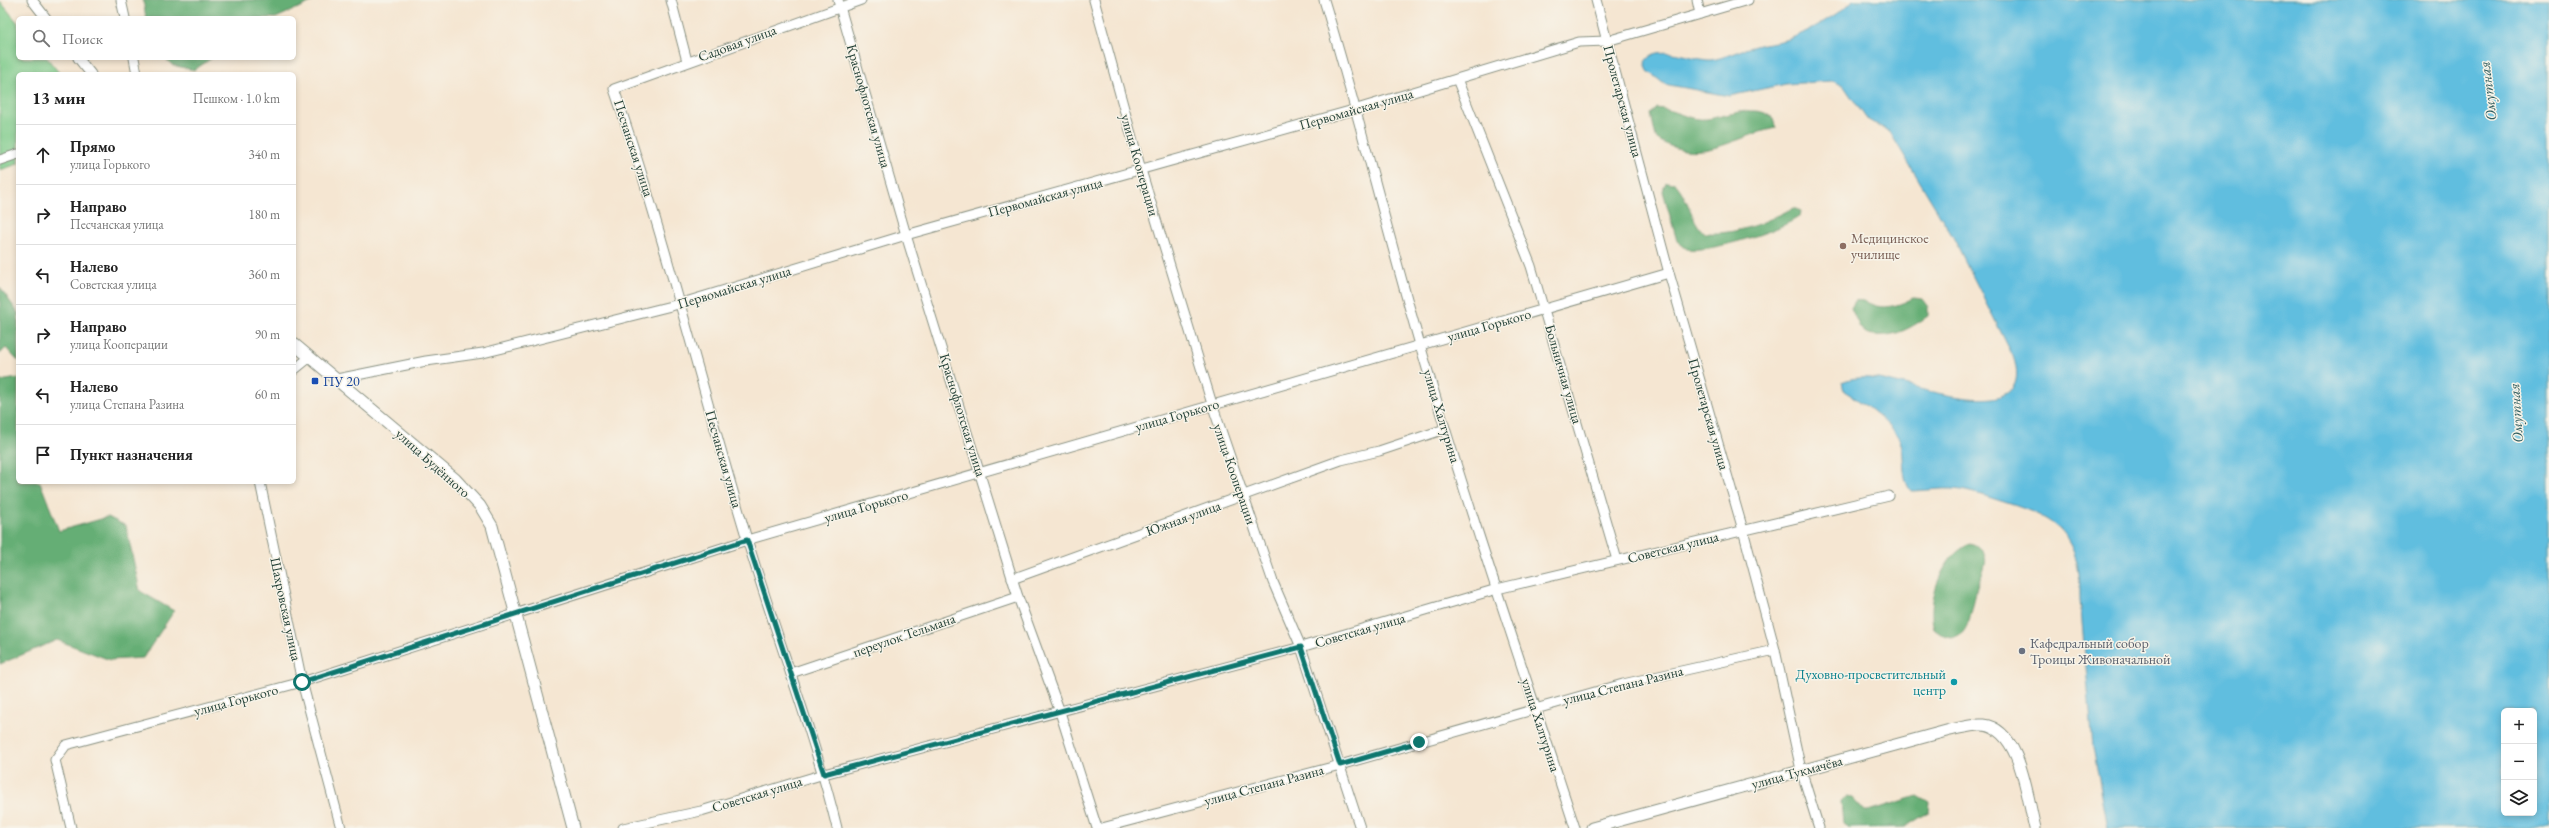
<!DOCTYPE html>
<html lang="ru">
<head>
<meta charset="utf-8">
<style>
	:root { --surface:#fff; --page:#f2f2f2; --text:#222; --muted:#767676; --line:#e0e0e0 }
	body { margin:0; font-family:"EB Garamond",serif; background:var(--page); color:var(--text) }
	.controls { position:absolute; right:12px; bottom:12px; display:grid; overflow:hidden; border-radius:6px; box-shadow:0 2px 6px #0003 }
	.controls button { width:36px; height:36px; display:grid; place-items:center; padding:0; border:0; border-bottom:1px solid var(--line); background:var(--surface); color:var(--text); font:20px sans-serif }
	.stop { position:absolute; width:12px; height:12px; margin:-9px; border:3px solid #0f766e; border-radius:50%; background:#fff }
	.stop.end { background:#0f766e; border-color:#fff; box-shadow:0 1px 4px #0008 }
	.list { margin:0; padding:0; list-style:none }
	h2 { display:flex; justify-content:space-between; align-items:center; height:52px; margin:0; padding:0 16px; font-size:17px }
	h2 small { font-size:13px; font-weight:400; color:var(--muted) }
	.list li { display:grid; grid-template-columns:26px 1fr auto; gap:12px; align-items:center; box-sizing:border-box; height:60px; padding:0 16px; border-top:1px solid var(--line) }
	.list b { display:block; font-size:15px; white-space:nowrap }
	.list p { margin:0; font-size:13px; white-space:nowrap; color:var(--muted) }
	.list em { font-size:13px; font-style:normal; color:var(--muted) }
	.icon { flex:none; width:22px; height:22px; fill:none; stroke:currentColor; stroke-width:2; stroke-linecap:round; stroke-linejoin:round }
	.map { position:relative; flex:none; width:2549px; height:828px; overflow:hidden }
	.search { position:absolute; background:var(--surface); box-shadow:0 2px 6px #0003; left:16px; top:16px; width:280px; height:44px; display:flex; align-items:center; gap:10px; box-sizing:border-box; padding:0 14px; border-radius:6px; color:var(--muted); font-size:15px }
	.panel { position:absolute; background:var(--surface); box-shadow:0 2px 6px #0003; left:16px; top:72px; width:280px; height:412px; border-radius:6px }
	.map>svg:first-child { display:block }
	.green { fill:#7cca89; stroke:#4e845e }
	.forest { fill:#65ae75; stroke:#427654 }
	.water { fill:#61bedf; stroke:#407e8a; fill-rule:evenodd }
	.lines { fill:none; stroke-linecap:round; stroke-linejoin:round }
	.minor-casing { stroke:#8a9283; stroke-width:11 }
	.tertiary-casing { stroke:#8a9283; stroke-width:13 }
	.minor { stroke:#fff; stroke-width:9 }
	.tertiary { stroke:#fff; stroke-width:11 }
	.route { stroke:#0f766e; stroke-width:5 }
	.education-dot { fill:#8d6e63; stroke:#f7f3e8; stroke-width:1.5 }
	.transit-dot { fill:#1a4fb4; stroke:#f7f3e8; stroke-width:1.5 }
	.worship-dot { fill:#6b7280; stroke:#f7f3e8; stroke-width:1.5 }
	.culture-dot { fill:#0f9aa8; stroke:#f7f3e8; stroke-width:1.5 }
	.labels { text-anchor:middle; stroke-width:3; stroke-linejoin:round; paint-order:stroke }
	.street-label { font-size:14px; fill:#1f3d34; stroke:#f7f3e8 }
	.education-label { font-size:14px; fill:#785e54; stroke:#f7f3e8; text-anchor:start }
	.transit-label { font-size:14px; fill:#164399; stroke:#f7f3e8; text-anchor:start }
	.worship-label { font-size:14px; fill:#5b616d; stroke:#f7f3e8; text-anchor:start }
	.culture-label { font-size:14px; fill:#0d838f; stroke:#f7f3e8; text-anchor:end }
	.water-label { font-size:15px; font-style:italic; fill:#305d5f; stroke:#f7f3e8 }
</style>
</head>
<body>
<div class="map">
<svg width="2549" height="828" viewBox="0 0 2549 828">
	<rect width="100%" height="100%" fill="#f7f3e8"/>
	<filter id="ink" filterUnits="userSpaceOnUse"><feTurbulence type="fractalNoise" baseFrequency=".025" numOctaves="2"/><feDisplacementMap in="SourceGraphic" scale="8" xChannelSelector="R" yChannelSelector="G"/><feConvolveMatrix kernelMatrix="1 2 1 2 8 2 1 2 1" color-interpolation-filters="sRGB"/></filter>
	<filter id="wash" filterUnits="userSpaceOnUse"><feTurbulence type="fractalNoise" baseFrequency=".012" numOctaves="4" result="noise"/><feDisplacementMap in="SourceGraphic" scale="16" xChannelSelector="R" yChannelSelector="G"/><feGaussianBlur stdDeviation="0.9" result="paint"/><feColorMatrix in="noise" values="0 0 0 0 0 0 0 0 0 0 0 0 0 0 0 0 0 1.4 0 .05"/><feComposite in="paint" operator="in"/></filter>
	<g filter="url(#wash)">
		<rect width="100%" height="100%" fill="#f5e6d2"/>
		<path class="green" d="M0,1L18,23V58H47L60,74H18V164L0,170Z"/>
		<g class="forest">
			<path d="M143,0H316L276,18H146Z"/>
			<path d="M165,58H212L194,70L172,65Z"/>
			<path d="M1656,108C1674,109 1689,121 1707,119C1727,116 1757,103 1773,118L1776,128C1734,136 1698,168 1656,138L1651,114Z"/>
			<path d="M1666,182L1675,183C1689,198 1690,219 1704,233C1737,235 1764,223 1793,208L1801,211L1800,216C1782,230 1710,253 1687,249L1677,241L1663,191Z"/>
			<path d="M0,287L18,313V361L6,348L0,354Z"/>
			<path d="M1913,298L1922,299L1928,307V316C1908,330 1892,339 1867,334L1860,328L1851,308L1855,301C1863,299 1869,304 1876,306C1889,309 1902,304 1913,298Z"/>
			<path d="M18,378V482H40L59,531L108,517L126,526L140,591L174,611L143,658L110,660L57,640L0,664V381Z"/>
			<path d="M1970,544C1976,546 1981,548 1984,554C1989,563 1981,576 1978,584C1971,605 1970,659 1934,629C1926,601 1942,555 1970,544Z"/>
			<path d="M1847,796L1852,797L1865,811H1869L1918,796L1930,803L1929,812L1905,827L1847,828L1843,824L1841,801Z"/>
		</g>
		<path class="water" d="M1853,0H2549V828H2108L2093,747L2080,599C2081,538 2061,519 2004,502C1988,497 1971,491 1954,489C1940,488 1925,491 1911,491C1901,479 1905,458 1901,443C1897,428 1858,399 1844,391L1842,382C1853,377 1866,377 1878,379C1908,383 2040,433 2013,356L1953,237L1890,132L1866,118L1843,85L1832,81L1786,84L1729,96L1664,84L1648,71L1645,62C1657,41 1694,61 1711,60C1725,58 1739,50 1752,47C1763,43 1774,43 1785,40C1798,38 1845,11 1853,0ZM2504,711H2534V813H2504Z"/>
	</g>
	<g filter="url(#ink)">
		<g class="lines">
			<g class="minor-casing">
				<g id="minor">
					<path d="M32,0L46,18"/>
					<path d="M121,0L125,18"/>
					<path d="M671,0L687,61"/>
					<path d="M838,0L906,235L1018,597L1060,712L1097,828"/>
					<path d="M1094,0L1141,170L1212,404L1273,582L1301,647L1360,828"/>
					<path d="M1324,0C1359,115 1387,232 1421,348C1468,509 1523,668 1575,828"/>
					<path d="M1596,0L1669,273L1743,530L1775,650L1801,770L1819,828"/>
					<path d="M1697,0L1700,14"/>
					<path d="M78,58L91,74"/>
					<path d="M134,58L137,74"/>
					<path d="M1457,79L1531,266L1617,560"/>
					<path d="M0,160L18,154"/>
					<path d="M294,370L310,357"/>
					<path d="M337,379L426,361L483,353L679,304L906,235L1357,109L1579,42L1607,41L1748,0"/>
					<path d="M260,482L302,682L341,828"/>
					<path d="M1012,579L1341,460L1379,451L1445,429"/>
					<path d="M791,673L1018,597"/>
					<path d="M71,828L55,760L66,745L302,682L747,540L1669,273"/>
					<path d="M623,828L701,811L824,774L1301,647L1497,589L1889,496"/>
					<path d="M837,828C813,730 776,636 747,539C702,390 665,237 614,89L861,0"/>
					<path d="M1102,828L1340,765L1623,684L1775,650"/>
				</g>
			</g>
			<g class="tertiary-casing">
				<g id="tertiary">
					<path d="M294,344L455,479L480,506L492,526L573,828"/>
					<path d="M1592,828L1950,730C1961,728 1972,724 1983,725C2021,729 2027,798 2035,828"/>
				</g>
			</g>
			<use href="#minor" class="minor"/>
			<use href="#tertiary" class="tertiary"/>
		</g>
	</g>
	<g class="lines" filter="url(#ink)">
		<path class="route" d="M302,682L747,540L824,774L1301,647L1340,765L1419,742"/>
	</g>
	<circle class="education-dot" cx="1843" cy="246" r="4"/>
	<rect class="transit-dot" x="311" y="377" width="8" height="8" rx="2"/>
	<circle class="worship-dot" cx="2022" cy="651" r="4"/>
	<circle class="culture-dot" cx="1954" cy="682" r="4"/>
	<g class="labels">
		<g class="street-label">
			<text transform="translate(737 43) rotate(-20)" y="5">Садовая улица</text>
			<text transform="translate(1623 101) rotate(75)" y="5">Пролетарская улица</text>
			<text transform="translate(869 106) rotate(74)" y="5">Краснофлотская улица</text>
			<text transform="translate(1356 109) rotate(-16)" y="5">Первомайская улица</text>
			<text transform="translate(634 148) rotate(72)" y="5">Песчанская улица</text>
			<text transform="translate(1140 165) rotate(74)" y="5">улица Кооперации</text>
			<text transform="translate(1045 197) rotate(-15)" y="5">Первомайская улица</text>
			<text transform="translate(734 287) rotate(-17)" y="5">Первомайская улица</text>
			<text transform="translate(1489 325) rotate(-16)" y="5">улица Горького</text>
			<text transform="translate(1564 374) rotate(74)" y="5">Больничная улица</text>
			<text transform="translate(1709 414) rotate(74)" y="5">Пролетарская улица</text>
			<text transform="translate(963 415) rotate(73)" y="5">Краснофлотская улица</text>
			<text transform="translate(1177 415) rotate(-16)" y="5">улица Горького</text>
			<text transform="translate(1442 416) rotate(73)" y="5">улица Халтурина</text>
			<text transform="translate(724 459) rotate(74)" y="5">Песчанская улица</text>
			<text transform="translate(433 463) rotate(42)" y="5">улица Будённого</text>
			<text transform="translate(1235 474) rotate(71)" y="5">улица Кооперации</text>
			<text transform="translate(866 506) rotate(-16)" y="5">улица Горького</text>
			<text transform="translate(1183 518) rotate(-20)" y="5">Южная улица</text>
			<text transform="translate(1673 547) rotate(-14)" y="5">Советская улица</text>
			<text transform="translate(286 609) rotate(78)" y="5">Шахровская улица</text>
			<text transform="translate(1360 630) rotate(-16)" y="5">Советская улица</text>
			<text transform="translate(904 635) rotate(-19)" y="5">переулок Тельмана</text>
			<text transform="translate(1623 685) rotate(-14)" y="5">улица Степана Разина</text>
			<text transform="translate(236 700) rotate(-15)" y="5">улица Горького</text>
			<text transform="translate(1541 725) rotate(72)" y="5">улица Халтурина</text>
			<text transform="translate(1797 772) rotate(-15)" y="5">улица Тукмачёва</text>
			<text transform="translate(1264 785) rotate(-15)" y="5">улица Степана Разина</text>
			<text transform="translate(757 794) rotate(-17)" y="5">Советская улица</text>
		</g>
		<g class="education-label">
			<text x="1851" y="243">Медицинское<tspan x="1851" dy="16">училище</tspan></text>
		</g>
		<g class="transit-label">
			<text x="323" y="386">ПУ 20</text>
		</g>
		<g class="worship-label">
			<text x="2030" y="648">Кафедральный собор<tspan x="2030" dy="16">Троицы Живоначальной</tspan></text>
		</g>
		<g class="culture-label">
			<text x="1946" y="679">Духовно-просветительный<tspan x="1946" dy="16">центр</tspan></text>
		</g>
		<g class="water-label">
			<text transform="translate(2488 91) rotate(-97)" y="5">Омутная</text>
			<text transform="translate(2516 413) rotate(-94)" y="5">Омутная</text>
		</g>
	</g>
</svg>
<div class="controls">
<button>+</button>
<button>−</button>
<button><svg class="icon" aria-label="layers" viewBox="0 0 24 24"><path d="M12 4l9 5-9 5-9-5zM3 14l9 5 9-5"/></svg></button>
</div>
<div class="stop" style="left:302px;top:682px"></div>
<div class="stop end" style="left:1419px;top:742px"></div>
<div class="search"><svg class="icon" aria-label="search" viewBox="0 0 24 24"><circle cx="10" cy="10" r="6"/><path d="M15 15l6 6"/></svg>Поиск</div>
<section class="panel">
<h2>13 мин<small>Пешком · 1.0 km</small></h2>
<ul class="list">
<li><svg class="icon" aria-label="ahead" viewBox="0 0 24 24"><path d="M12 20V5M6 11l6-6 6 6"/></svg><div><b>Прямо</b><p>улица Горького</p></div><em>340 m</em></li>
<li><svg class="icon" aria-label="right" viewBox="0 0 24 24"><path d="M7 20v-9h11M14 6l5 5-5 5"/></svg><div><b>Направо</b><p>Песчанская улица</p></div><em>180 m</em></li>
<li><svg class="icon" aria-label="left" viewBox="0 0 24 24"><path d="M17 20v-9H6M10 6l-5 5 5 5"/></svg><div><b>Налево</b><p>Советская улица</p></div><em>360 m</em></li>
<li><svg class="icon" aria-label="right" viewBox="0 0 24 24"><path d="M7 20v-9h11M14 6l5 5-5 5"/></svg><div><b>Направо</b><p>улица Кооперации</p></div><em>90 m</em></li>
<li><svg class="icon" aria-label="left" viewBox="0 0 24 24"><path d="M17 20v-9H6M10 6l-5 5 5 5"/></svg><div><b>Налево</b><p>улица Степана Разина</p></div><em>60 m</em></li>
<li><svg class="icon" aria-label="arrive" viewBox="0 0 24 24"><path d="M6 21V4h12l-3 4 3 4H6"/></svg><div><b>Пункт назначения</b></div></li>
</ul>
</section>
</div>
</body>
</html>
